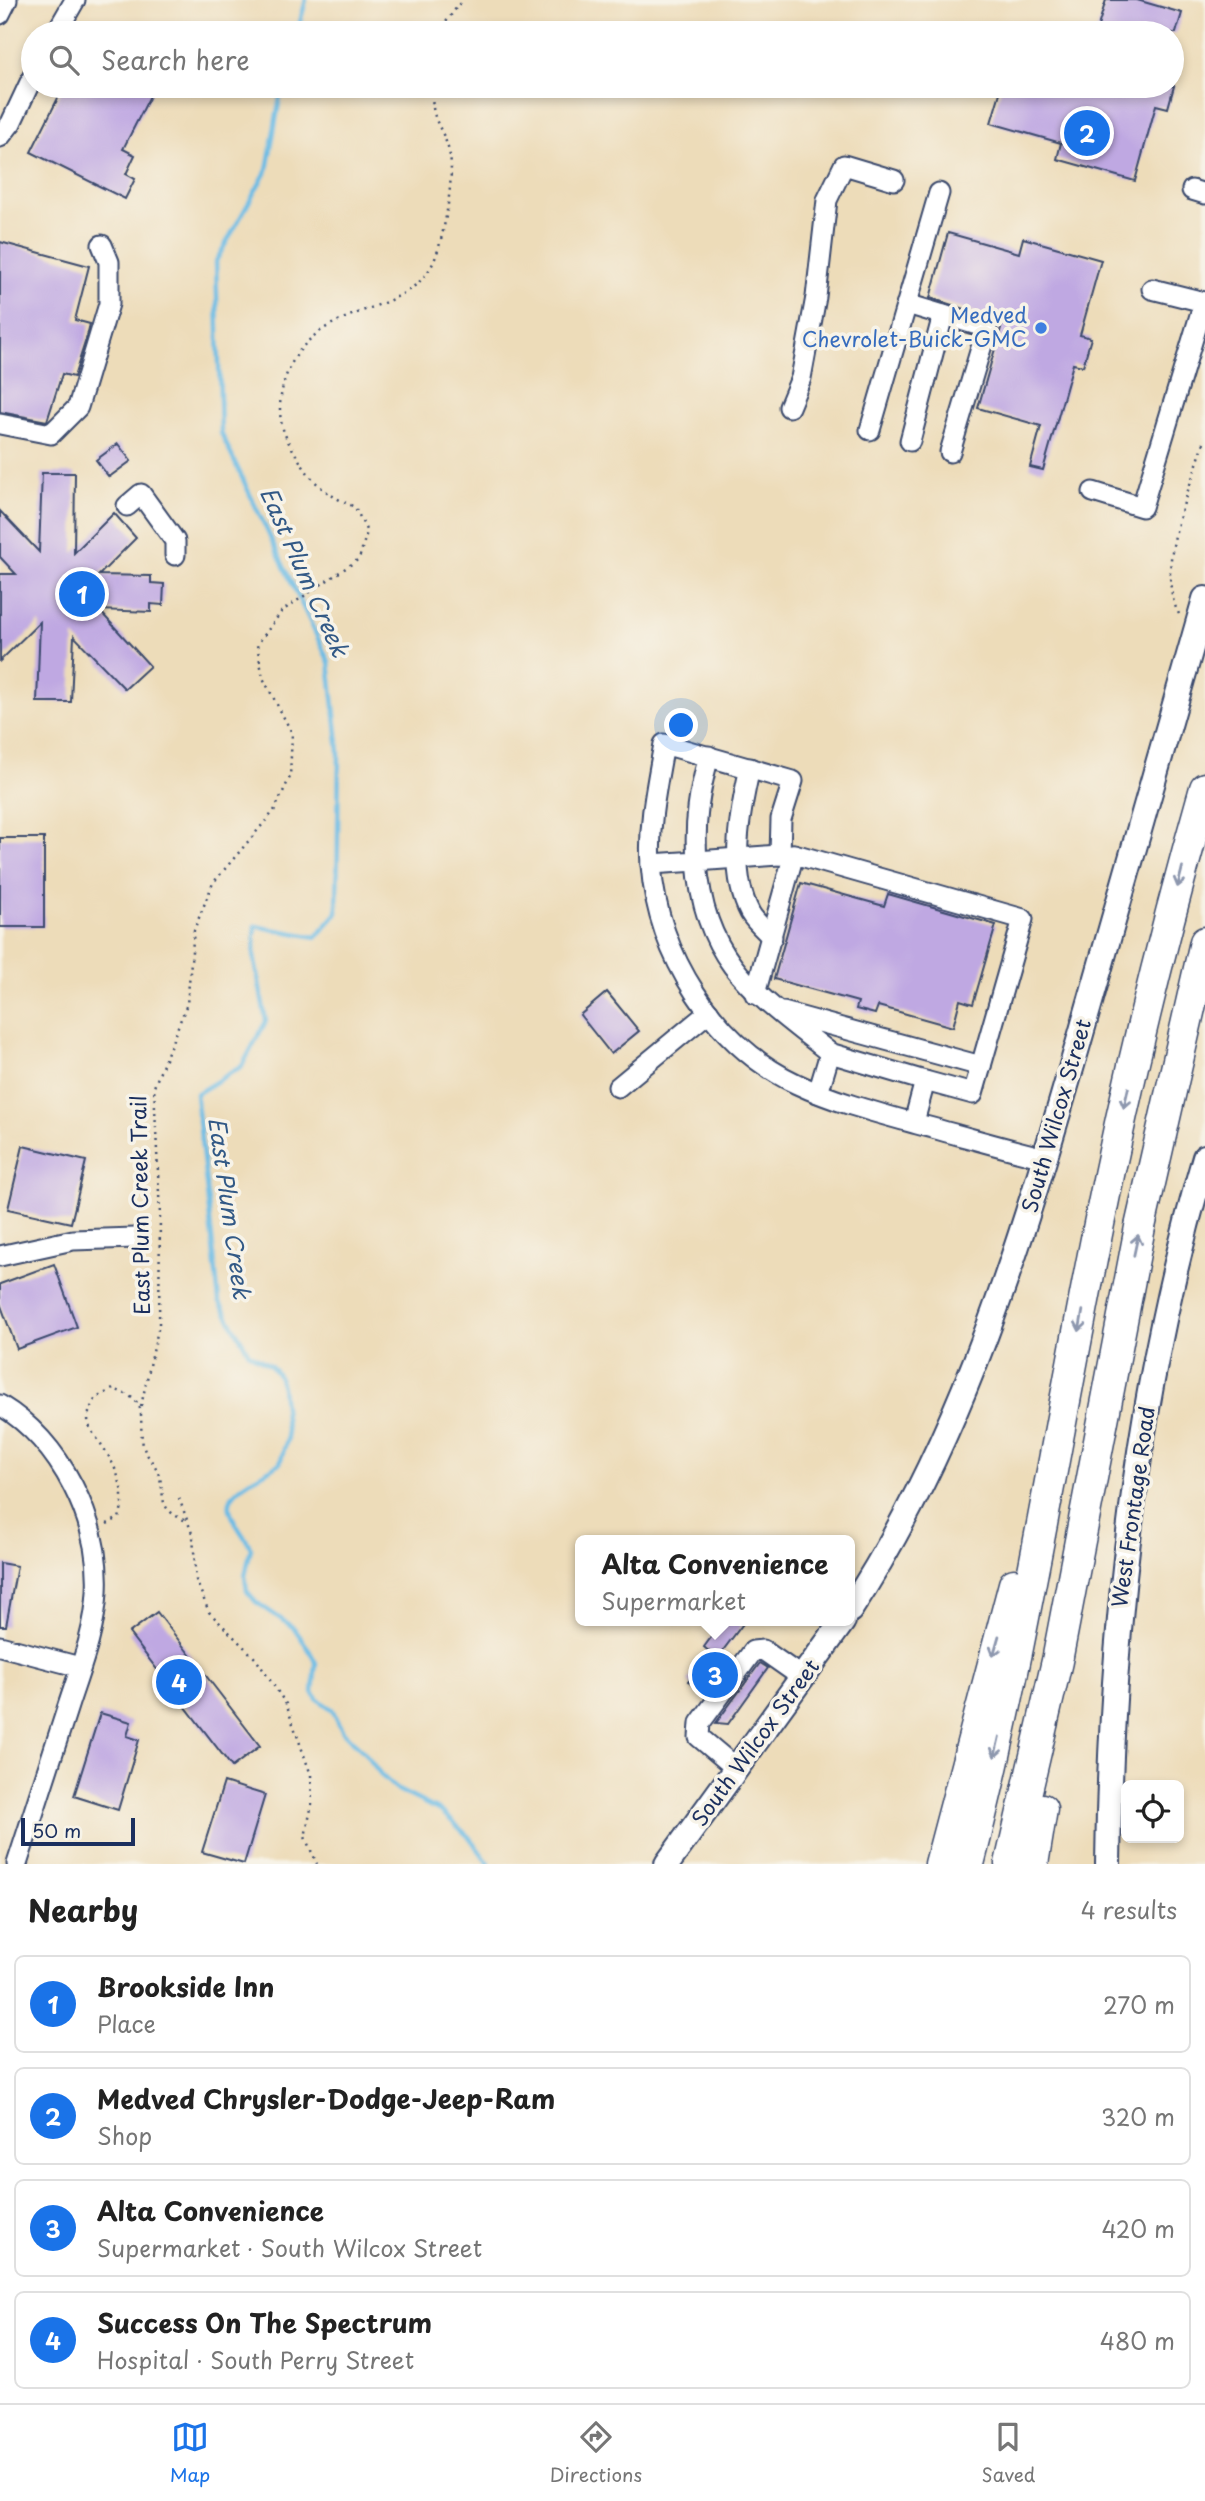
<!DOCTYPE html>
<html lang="en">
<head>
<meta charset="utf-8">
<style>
	:root { --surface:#fff; --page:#f2f2f2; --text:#222; --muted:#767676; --line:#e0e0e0; --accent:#1a73e8 }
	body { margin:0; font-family:"Playpen Sans",sans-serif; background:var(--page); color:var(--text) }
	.controls { position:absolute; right:21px; bottom:21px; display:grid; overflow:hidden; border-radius:10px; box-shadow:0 4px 10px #0003 }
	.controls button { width:63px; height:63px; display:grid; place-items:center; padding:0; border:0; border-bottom:2px solid var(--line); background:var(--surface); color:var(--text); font:35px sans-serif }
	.scale { position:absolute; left:21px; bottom:18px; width:114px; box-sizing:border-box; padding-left:7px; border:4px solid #1b2f5e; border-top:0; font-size:19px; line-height:24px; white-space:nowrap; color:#1b2f5e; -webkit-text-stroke:5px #f7f3e8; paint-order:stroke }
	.you { position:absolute; left:682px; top:726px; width:24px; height:24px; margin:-18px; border:5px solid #fff; border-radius:50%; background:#1a73e8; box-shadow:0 0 0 10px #1a73e833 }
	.badge { display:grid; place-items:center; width:46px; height:46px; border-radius:50%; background:var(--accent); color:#fff; font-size:23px; font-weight:700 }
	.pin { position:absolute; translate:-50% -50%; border:4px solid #fff; box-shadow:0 2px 7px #0006 }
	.popup { position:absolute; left:575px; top:1535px; width:280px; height:91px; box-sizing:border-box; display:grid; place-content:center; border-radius:10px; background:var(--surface); filter:drop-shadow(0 2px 5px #0005); font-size:23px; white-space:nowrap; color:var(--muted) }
	.popup b { font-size:26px; color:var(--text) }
	.popup::after { content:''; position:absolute; left:50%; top:100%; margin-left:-14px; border:14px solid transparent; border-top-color:var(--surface) }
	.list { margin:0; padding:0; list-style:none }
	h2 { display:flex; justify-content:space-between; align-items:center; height:91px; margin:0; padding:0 28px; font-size:30px }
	h2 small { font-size:23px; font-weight:400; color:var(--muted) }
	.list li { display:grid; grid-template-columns:46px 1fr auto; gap:21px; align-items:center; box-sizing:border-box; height:98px; margin:0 14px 14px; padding:0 14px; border:2px solid var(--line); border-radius:10px }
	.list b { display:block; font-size:26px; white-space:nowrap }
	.list p { margin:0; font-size:23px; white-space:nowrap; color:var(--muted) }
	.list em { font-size:23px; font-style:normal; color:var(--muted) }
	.icon { flex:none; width:38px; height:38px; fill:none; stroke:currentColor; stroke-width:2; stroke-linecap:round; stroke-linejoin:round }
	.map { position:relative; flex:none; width:1205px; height:1864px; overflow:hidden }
	.search { position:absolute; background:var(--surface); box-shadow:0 4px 10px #0003; left:21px; right:21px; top:21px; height:77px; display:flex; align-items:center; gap:18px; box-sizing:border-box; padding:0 24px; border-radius:38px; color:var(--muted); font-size:26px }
	.sheet { height:539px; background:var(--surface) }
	nav { display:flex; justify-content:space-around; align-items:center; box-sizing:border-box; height:98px; border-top:2px solid var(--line); background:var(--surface); font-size:19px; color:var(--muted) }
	nav a { display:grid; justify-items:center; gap:4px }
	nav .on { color:var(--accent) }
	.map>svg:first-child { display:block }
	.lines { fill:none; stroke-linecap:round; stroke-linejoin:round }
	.stream { stroke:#69bbe5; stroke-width:4.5 }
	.building { fill:#bfa8e2 }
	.minor-casing { stroke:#3a496c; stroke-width:23 }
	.major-casing { stroke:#3a496c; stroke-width:28 }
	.highway-casing { stroke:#3a496c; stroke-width:33 }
	.path { stroke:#3a496c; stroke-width:2.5; stroke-dasharray:2 5; stroke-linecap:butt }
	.minor { stroke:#fff; stroke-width:19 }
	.major { stroke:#fff; stroke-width:24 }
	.highway { stroke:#fff; stroke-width:30 }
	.oneway { stroke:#8d97ae }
	.shop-dot { fill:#3f7fe0; stroke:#f7f3e8; stroke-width:2.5 }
	.labels { text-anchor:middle; stroke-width:7; stroke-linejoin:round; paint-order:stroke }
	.shop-label { font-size:21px; fill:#366cbe; stroke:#f7f3e8; text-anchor:end }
	.street-label { font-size:21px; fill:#1b2f5e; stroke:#f7f3e8 }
	.water-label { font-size:23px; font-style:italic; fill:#325986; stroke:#f7f3e8 }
</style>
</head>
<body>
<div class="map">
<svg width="1205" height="1864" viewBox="0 0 1205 1864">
	<rect width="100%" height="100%" fill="#f7f3e8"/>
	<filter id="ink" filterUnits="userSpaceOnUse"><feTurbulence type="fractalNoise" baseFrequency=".0143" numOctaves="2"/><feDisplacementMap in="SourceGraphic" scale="14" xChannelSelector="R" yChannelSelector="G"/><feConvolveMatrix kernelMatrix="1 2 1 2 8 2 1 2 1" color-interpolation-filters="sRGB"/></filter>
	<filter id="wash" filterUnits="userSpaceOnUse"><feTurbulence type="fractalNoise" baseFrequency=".00686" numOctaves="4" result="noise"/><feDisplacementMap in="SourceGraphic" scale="28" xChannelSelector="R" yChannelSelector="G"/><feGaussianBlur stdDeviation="1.57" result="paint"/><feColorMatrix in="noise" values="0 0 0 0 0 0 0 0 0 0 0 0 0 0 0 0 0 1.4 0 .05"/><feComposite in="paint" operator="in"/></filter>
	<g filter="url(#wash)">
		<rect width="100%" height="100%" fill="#eddcb9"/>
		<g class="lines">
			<g class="stream">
				<path d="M297,33L306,0"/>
				<path d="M282,86L267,170L216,261L221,433L329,662L339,751L337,913L316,937L255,926L254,956L266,1021L242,1066L196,1094L219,1301L249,1353L271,1366L278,1375L282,1387L287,1439L280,1463C267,1473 225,1488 230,1509C232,1522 245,1536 251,1548L245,1576L247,1591L256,1602L294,1628L308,1648L316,1663L313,1692L317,1699L332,1709L343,1732L363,1751L382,1776L396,1789L442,1812L470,1838L489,1864"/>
			</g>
		</g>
		<g id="blocks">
			<g class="building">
				<path d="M1106,0H1137L1182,13L1176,33H1096Z"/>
				<path d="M64,86H155L123,149L135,155L126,174L135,179L125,199L31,152Z"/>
				<path d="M1002,86H1174L1168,108L1156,105L1135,181L1057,159L1061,143L991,123Z"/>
				<path d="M948,233L1019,253L1023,238L1101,260L1080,335L1091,338L1083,366L1073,364L1043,470L1030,467L1041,426L978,408L1003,321L930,298Z"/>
				<path d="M0,242L89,266L75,320L90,324L87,336L74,377L62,374L47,421L0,412Z"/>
				<path d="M118,444L131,461L109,477L96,460Z"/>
				<path d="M42,473H75L74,553L114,513L136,538L99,575L151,576V583L164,584L163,605L151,604V612L99,610L150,666L125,689L74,636L71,702H37L40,622L0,661V574H16L0,557V511L39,552Z"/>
				<rect x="0" y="838" width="44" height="89"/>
				<path d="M801,883L884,906L888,894L996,925L973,1004L960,1000L953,1027L878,1006L875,1014L856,1009L858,1002L774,979Z"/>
				<path d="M607,992L639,1031L611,1054L580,1015Z"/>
				<path d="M23,1146L86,1161L71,1223L8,1209Z"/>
				<path d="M54,1264L77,1327L17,1349L0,1303V1284Z"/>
				<path d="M0,1563L17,1566L6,1626H0Z"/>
				<path d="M157,1612L260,1746L232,1767L129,1633Z"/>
				<path d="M723,1621H745L718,1657L728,1664L706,1694L688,1681L709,1651L711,1653L704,1647Z"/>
				<path d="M760,1663L768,1668L728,1724L716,1723Z"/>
				<path d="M100,1713L131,1722L127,1736L139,1740L118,1810L74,1796Z"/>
				<path d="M224,1782L265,1795L244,1864L202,1852Z"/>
			</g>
		</g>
	</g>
	<g filter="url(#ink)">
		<use href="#blocks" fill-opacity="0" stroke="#3a496c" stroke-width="2"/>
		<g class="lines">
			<g class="minor-casing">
				<g id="minor">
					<path d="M0,14L7,0"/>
					<path d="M56,33L75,0"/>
					<path d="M0,137L11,123L33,76"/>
					<path d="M1192,190L1205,194"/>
					<path d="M907,304L987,328L950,452"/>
					<path d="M789,407L801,378L816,297L827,200L844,165L894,180"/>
					<path d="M0,424L51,434L78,407L109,304V262L102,245"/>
					<path d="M870,430L939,193"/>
					<path d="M910,441L943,315"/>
					<path d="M1093,492L1142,507L1204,302L1152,289"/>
					<path d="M127,506L141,494L175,541V555"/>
					<path d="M750,768C740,811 728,871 750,913C755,922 765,930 772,937"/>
					<path d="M793,854L697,861C704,963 757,995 830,1053L818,1093"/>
					<path d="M780,855L781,819L793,781L664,744C657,784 648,824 651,865C658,955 714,1045 797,1084C835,1102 877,1113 917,1124C960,1135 1002,1148 1045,1158"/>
					<path d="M651,864L697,861C694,823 699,792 709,756"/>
					<path d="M755,994L794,854L1023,919L973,1094L925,1081L914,1122"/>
					<path d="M783,1012L981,1066"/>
					<path d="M830,1053L925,1081"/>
					<path d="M618,1087L709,1012"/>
					<path d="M0,1256L73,1240L135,1238"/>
					<path d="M0,1405C61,1442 101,1521 97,1592C95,1631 80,1669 68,1706C51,1759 34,1811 17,1864"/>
					<path d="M0,1646L80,1667"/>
					<path d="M737,1769L699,1737L700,1723L753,1651L763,1650L803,1678"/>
				</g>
			</g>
			<g class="major-casing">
				<g id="major">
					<path d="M850,1610C964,1436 1022,1239 1079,1041C1121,894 1163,746 1205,599"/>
					<path d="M667,1864L843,1621"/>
					<path d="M1108,1864C1111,1624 1137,1388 1205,1157"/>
				</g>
			</g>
			<g class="highway-casing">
				<g id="highway">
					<path d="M940,1864L1014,1584"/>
					<path d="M969,1864C1023,1653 1056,1437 1099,1224C1128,1077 1164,932 1205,788"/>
					<path d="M1010,1864L1057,1661L1140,1227L1205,942"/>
					<path d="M1033,1864L1042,1809"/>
				</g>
			</g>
			<g class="path">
				<path d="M438,33L462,0"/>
				<path d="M1179,614C1153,567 1191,488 1205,439"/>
				<path d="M141,1406L159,1325L160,1215L154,1087L187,1004L194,930L213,883L274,811L290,777L292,733L263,678L257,645L282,611L359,559L367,532L355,507C317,491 309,477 289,443C278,423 278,404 284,382C310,296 406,323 434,261C444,238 454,180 450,156C444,125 429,124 433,86"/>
				<path d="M179,1498L193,1536L196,1580L209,1612L256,1659L286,1704L311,1775L312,1804L305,1837L317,1864"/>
				<path d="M107,1524L119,1518C128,1492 116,1466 101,1444C97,1438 91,1432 89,1425C86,1416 91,1406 96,1398L113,1389C152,1402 137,1414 143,1445C145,1455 153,1461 157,1470C169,1498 152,1506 188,1522"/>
			</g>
			<use href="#minor" class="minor"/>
			<use href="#major" class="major"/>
			<use href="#highway" class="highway"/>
		</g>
		<defs><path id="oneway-shaft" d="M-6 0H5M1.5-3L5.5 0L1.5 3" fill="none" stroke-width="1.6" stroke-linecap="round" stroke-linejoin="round" transform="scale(1.75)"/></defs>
		<g class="oneway">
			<use href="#oneway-shaft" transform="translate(1180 877) rotate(104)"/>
			<use href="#oneway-shaft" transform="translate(1126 1098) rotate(103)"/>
			<use href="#oneway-shaft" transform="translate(1136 1245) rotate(-78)"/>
			<use href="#oneway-shaft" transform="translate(1081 1321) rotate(100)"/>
			<use href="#oneway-shaft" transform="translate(996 1646) rotate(106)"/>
			<use href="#oneway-shaft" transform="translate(997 1747) rotate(103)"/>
		</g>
	</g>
	<circle class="shop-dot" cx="1041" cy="328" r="7"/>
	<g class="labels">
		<g class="shop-label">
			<text x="1027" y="323">Medved<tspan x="1027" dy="24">Chevrolet-Buick-GMC</tspan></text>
		</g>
		<g class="street-label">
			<text transform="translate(1057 1116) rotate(-74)" y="7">South Wilcox Street</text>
			<text transform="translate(141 1205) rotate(-91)" y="7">East Plum Creek Trail</text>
			<text transform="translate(1134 1507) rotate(-82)" y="7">West Frontage Road</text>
			<text transform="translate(756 1743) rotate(-54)" y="7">South Wilcox Street</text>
		</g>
		<g class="water-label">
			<text transform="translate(304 572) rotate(66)" y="8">East Plum Creek</text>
			<text transform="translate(229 1208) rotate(82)" y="8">East Plum Creek</text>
		</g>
	</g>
</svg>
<div class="controls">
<button><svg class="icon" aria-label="locate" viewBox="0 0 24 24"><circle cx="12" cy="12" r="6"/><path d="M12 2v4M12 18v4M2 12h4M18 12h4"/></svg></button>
</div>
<div class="scale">50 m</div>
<div class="you"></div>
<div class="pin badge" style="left:82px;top:594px">1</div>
<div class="pin badge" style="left:1087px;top:133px">2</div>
<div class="pin badge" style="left:715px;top:1675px">3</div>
<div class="popup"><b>Alta Convenience</b>Supermarket</div>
<div class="pin badge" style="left:179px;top:1682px">4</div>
<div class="search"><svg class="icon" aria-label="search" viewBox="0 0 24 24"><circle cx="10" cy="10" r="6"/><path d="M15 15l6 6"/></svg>Search here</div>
</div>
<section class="sheet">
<h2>Nearby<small>4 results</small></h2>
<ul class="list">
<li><span class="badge">1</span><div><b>Brookside Inn</b><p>Place</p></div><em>270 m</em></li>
<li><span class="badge">2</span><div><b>Medved Chrysler-Dodge-Jeep-Ram</b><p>Shop</p></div><em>320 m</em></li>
<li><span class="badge">3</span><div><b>Alta Convenience</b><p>Supermarket · South Wilcox Street</p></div><em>420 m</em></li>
<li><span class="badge">4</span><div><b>Success On The Spectrum</b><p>Hospital · South Perry Street</p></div><em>480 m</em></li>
</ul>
</section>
<nav>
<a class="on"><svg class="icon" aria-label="map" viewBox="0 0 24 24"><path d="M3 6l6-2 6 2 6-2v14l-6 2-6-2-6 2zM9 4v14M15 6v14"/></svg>Map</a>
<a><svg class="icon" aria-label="directions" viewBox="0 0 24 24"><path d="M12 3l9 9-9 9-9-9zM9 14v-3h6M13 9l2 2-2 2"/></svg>Directions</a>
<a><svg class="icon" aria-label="saved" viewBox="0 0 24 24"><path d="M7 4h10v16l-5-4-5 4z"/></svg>Saved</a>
</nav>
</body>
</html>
